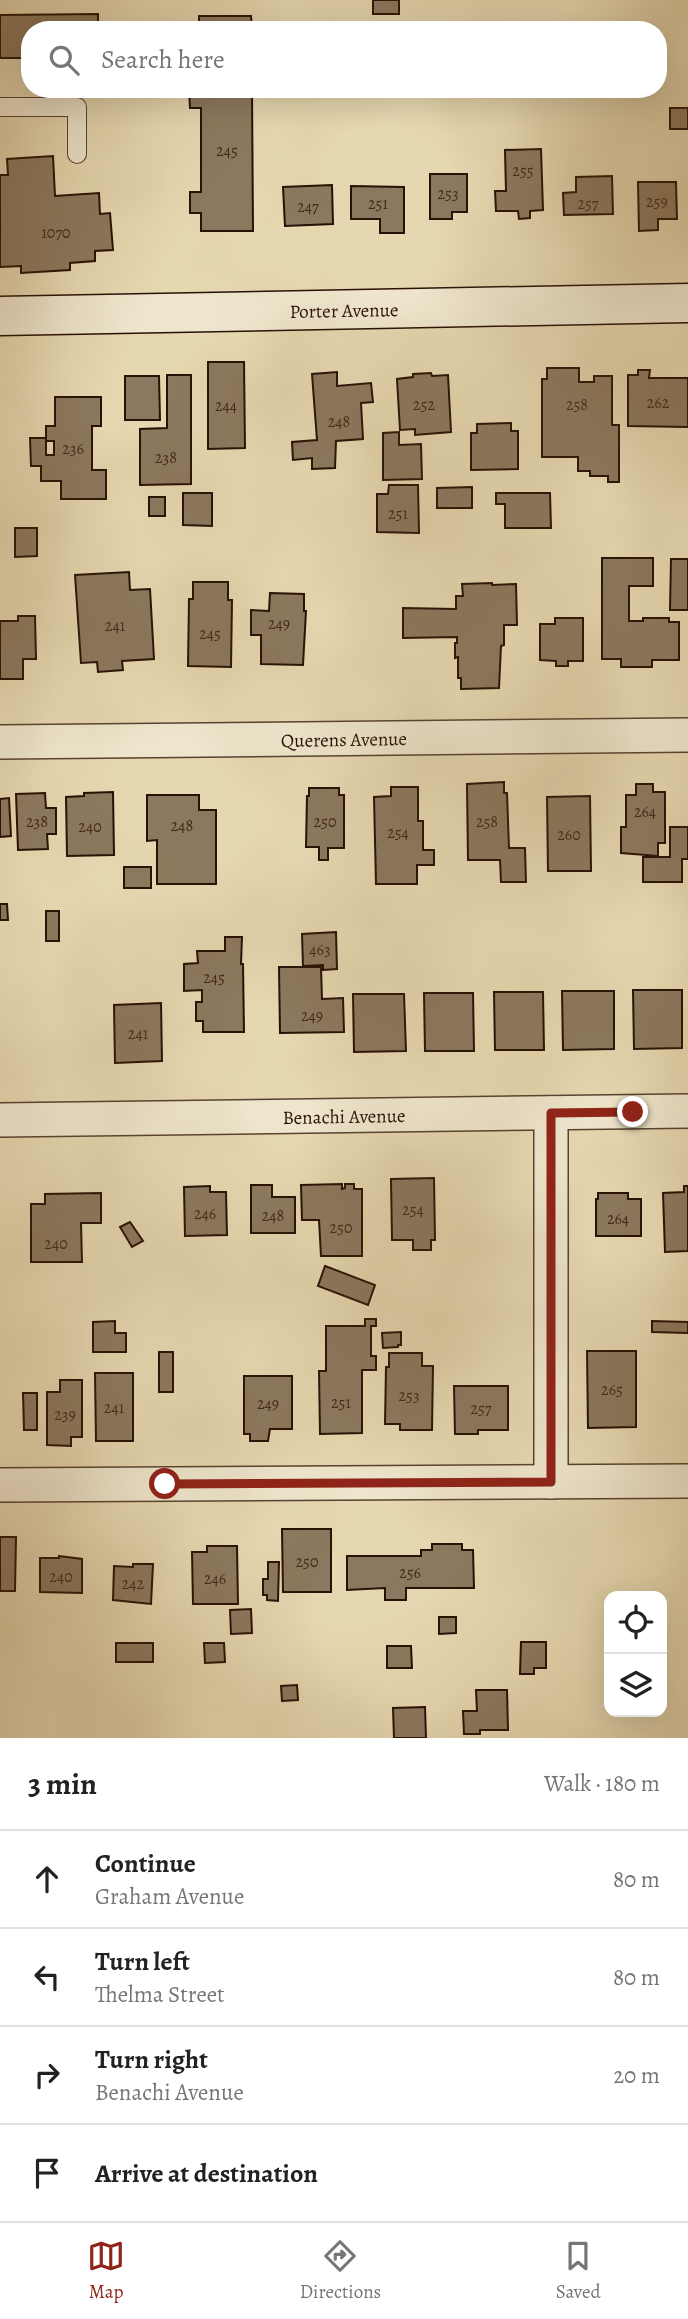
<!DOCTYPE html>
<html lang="en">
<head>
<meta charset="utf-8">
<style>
	:root { --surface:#fff; --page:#f2f2f2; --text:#222; --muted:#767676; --line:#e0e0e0; --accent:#8f2418 }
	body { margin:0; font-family:Alegreya,serif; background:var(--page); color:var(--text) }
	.controls { position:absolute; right:21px; bottom:21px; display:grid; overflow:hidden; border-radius:14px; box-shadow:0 7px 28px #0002 }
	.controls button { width:63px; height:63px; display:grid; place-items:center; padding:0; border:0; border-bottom:2px solid var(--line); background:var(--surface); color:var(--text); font:35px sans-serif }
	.stop { position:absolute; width:21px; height:21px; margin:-16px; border:5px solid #8f2418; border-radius:50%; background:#fff }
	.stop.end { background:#8f2418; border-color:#fff; box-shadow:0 2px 7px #0008 }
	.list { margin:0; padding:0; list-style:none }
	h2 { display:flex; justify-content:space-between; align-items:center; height:91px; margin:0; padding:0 28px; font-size:30px }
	h2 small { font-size:23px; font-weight:400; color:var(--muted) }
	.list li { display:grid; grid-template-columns:46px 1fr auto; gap:21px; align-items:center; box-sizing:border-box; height:98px; padding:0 28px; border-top:2px solid var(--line) }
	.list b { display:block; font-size:26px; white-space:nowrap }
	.list p { margin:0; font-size:23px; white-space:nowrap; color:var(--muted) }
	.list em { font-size:23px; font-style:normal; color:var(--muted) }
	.icon { flex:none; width:38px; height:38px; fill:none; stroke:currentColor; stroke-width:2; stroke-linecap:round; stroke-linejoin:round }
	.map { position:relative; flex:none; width:688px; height:1738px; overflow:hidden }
	.search { position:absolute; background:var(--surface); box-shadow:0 7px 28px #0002; left:21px; right:21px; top:21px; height:77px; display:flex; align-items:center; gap:18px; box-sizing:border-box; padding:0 24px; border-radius:28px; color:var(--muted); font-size:26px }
	.sheet { height:483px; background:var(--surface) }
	nav { display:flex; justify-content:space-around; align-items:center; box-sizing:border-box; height:98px; border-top:2px solid var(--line); background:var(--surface); font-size:19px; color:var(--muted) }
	nav a { display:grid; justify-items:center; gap:4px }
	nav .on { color:var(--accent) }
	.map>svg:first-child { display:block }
	.building { fill:#8b785e; stroke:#291105; stroke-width:2 }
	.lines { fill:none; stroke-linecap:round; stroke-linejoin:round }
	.service-casing { stroke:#584230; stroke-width:20 }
	.minor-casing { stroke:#584230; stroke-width:36 }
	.secondary-casing { stroke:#291105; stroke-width:41 }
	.service { stroke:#eee5cc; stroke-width:18 }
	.minor { stroke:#eee5cc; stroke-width:33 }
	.secondary { stroke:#eee5cc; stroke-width:38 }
	.route { stroke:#8f2418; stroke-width:9 }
	.labels { text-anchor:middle; stroke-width:7; stroke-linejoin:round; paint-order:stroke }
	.number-label { font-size:16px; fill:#422b1b }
	.street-label { font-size:19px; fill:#291105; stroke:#eee5cc }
</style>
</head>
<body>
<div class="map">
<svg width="688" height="1738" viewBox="0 0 688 1738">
	<rect width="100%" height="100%" fill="#e5d7b0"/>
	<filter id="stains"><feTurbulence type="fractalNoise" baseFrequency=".00286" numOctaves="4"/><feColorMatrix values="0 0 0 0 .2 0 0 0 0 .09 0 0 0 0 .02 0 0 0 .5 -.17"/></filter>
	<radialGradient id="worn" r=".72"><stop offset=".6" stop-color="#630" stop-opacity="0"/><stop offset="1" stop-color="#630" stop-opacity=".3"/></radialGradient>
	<g class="building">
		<rect x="373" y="0" width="26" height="14"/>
		<path d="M98,14V30H30V58H0V15Z"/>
		<path d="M199,16H251L252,30H199Z"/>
		<rect x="343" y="25" width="34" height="5"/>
		<path d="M189,89H252L253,231H201V213H190V192H201V108H190Z"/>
		<rect x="670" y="108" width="18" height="21"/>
		<path d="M541,149L543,210L530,211V218L519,219L518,211H496L495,191H506L505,150Z"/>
		<path d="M53,156L55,196L99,193L100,214L110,213L113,250L95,251V261L70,263V270L21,273V266L0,267V175H8L7,159Z"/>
		<path d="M430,174H467V212H452V219H430Z"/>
		<path d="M612,176L613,214L564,215L563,193L576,192V177Z"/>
		<path d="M638,182H676L677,219H658V230L639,231Z"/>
		<path d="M332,185L333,224L285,226L283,187Z"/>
		<path d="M351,186L404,187V233H380V219H351Z"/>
		<path d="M208,362H244L245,448L208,449Z"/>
		<path d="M547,368H579V382H594V376H612V425H619V482H608V476H590V471H578V457H542V379H547Z"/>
		<path d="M638,370H650L649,378H688V427L628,426V375H638Z"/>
		<path d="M337,372V386L371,383L373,402L361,403L363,439L336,441L335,468L312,469V458L293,460L292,442L317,440L312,374Z"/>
		<path d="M431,373L432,376L448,375L451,432L415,435V429L400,430L397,379L413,377V374Z"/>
		<path d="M167,375H191V484L140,485V429L167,428Z"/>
		<path d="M125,376H159L160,420H125Z"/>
		<path d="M55,397H101V426H92V470H106V499H61V481H41V466H31L30,438H46V455H54V441H46V426H55Z"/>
		<path d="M511,423V431H518V469L471,470V433H477V424Z"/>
		<path d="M399,432V445L421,444L422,479L383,480V433Z"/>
		<path d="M389,485H418L419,533L377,532V494H388Z"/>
		<path d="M472,487V508H437V488Z"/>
		<path d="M183,493H212V526L183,525Z"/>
		<path d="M496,493H550L551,528H505V504H496Z"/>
		<rect x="149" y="497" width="16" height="19"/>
		<path d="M15,528H37V556L15,557Z"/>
		<path d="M602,558H653V586H629V621H643V618H669V622H679V660H652V667H621V659H602Z"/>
		<path d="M671,559H688V610H670Z"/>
		<path d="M129,572L130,590L150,589L154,659L122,661L123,670L98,672L97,662L81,663L75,575Z"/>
		<path d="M193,582H228V600H232L231,667L188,666L189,599H193Z"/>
		<path d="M492,583V585L516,584L517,625H504V645L501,646L499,688L461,689V678H458V657L455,658V643H457V637L403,638V608L456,609V596H463L462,584Z"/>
		<path d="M270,593L304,594V611H306L303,665L261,664V635H251V610L269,611Z"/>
		<path d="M18,616H35L36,659H23V679H0V621H18Z"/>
		<path d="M555,618H583V661H568V666H556V661L540,660V624H555Z"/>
		<path d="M504,782V793H507L509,848H525L526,882H501L500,860H468L467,784Z"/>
		<path d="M636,784H653V792H665V843H658V856L621,853V827H626V795H636Z"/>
		<path d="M391,787H418V821H423V850H434V865H417V884H376L374,797L391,796Z"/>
		<path d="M309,788H339V795H344V848H328V860H319V847H306L307,796H309Z"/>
		<path d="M113,792L114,855L67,856L66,797L84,796V793Z"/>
		<path d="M45,793L46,808H56V834H47L48,849L18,850L16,794Z"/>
		<path d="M147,795H199V810H216V884H157V840L147,841Z"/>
		<path d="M590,796L591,871H548L547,797Z"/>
		<path d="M9,798L11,836L0,837V799Z"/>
		<path d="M670,827H688V859H682V882H643V857H670Z"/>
		<rect x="124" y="867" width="27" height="21"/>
		<path d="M0,904H7L8,920H0Z"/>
		<rect x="46" y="911" width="13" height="30"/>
		<path d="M336,932L337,969L323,970V965L303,966L302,934Z"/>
		<path d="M225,937H242L241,964H243L244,1032H203V1021H196V1002H202V990L184,991V964L198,963L197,951H225Z"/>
		<path d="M279,967H321L322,999L343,998L344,1032L280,1033Z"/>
		<path d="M633,990H682V1048L634,1049Z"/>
		<path d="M562,991H614V1049L563,1050Z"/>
		<path d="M494,992H543L544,1050H495Z"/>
		<path d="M424,993H473L474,1051H425Z"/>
		<path d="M353,994H404L406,1051L354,1052Z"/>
		<path d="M161,1003L162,1061L115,1063L114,1005Z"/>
		<path d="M434,1178L435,1240H431V1250H413V1240H392L391,1179Z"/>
		<path d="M342,1184V1189L345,1188V1184H354V1189H362V1256H321L319,1220H302L301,1185Z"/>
		<path d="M251,1185H272V1197H295V1233H251Z"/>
		<path d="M210,1186V1192H226L227,1235L185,1236L184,1187Z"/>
		<path d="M684,1186H688V1251L665,1252L663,1193L684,1192Z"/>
		<path d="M101,1193V1223H81L82,1262H31V1204H45V1194Z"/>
		<path d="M598,1193H628V1199H641V1236H596V1199H598Z"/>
		<path d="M130,1222L143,1241L132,1247L120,1227Z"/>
		<path d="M325,1266L375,1285L368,1305L318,1286Z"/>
		<path d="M365,1319H376V1326H371V1356H376V1370H362V1433L320,1434L319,1371H326V1326H365Z"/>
		<path d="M115,1321V1333H126V1352H93V1322Z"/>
		<path d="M652,1321L688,1322V1333L652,1332Z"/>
		<path d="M401,1332V1345H398V1347L383,1348L382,1333Z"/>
		<path d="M587,1351H636V1427L588,1428Z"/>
		<rect x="159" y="1352" width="14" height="40"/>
		<path d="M389,1353H422V1366H433L432,1430H400V1424H385L386,1367H389Z"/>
		<path d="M95,1373H133V1441H96Z"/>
		<path d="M244,1376H292V1429H270L268,1441H250V1434H244Z"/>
		<path d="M60,1380H82V1437H71V1446L47,1445V1392H60Z"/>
		<path d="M454,1386H508V1430H478V1434H455Z"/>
		<path d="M23,1393H37V1430H24Z"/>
		<path d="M282,1529H331V1592H283Z"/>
		<path d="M0,1537H16L15,1591H0Z"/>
		<path d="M432,1544H462V1550H473L474,1588H406V1600H385V1588L347,1590V1556H421V1550H432Z"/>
		<path d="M207,1546H237L238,1604H193L192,1552H207Z"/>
		<path d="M59,1556L82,1559V1593L40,1592V1558H59Z"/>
		<path d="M268,1562H279L278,1601L267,1600V1595H263V1579H268Z"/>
		<path d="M133,1564H153L151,1604L113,1600L114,1566L133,1567Z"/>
		<path d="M251,1609L252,1633L231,1634L230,1610Z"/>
		<path d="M439,1617H456V1633L439,1634Z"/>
		<path d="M521,1642H546V1668H534V1674H520Z"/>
		<rect x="116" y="1643" width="37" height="19"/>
		<path d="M204,1643H224L225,1662L205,1663Z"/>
		<path d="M387,1646H411L412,1668H387Z"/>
		<path d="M297,1685L298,1700L282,1701L281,1686Z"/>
		<path d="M476,1690H507L508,1730H480V1734H464L463,1711H477Z"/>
		<path d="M425,1707L426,1738H394L393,1708Z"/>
	</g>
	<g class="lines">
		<g class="service-casing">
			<path id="service" d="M0,107H77V154"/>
		</g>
		<g class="minor-casing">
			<g id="minor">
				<path d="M0,742L688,735"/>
				<path d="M551,1113V1482"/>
				<path d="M0,1120L688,1111"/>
				<path d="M0,1485L688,1481"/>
			</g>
		</g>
		<g class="secondary-casing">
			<path id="secondary" d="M0,316L688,303"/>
		</g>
		<use href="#service" class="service"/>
		<use href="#minor" class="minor"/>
		<use href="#secondary" class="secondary"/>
	</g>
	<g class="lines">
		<path class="route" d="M165,1484L551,1482V1113L633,1112"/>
	</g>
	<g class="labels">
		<g class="number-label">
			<text x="227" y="156">245</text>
			<text x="523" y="176">255</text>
			<text x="448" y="199">253</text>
			<text x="657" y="207">259</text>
			<text x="378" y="209">251</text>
			<text x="588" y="209">257</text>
			<text x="308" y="212">247</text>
			<text x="56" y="238">1070</text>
			<text x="658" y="408">262</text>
			<text x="424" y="410">252</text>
			<text x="577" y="410">258</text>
			<text x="226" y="411">244</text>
			<text x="339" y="427">248</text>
			<text x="73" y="454">236</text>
			<text x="166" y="463">238</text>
			<text x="398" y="519">251</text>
			<text x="279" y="629">249</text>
			<text x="115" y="631">241</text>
			<text x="210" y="639">245</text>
			<text x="645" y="817">264</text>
			<text x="37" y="827">238</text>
			<text x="325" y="827">250</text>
			<text x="487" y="827">258</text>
			<text x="182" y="831">248</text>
			<text x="90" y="832">240</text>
			<text x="398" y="838">254</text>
			<text x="569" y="840">260</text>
			<text x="320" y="955">463</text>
			<text x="214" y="983">245</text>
			<text x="312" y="1021">249</text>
			<text x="138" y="1039">241</text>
			<text x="413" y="1215">254</text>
			<text x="205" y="1219">246</text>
			<text x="273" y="1221">248</text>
			<text x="618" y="1224">264</text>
			<text x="341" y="1233">250</text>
			<text x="56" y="1249">240</text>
			<text x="612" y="1395">265</text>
			<text x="409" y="1401">253</text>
			<text x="341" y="1408">251</text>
			<text x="268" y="1409">249</text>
			<text x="114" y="1413">241</text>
			<text x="481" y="1414">257</text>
			<text x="65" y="1420">239</text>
			<text x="307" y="1567">250</text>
			<text x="410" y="1578">256</text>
			<text x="61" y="1582">240</text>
			<text x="215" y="1584">246</text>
			<text x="133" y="1589">242</text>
		</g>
		<g class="street-label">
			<text transform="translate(344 310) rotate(-1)" y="7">Porter Avenue</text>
			<text transform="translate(344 739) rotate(-1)" y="7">Querens Avenue</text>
			<text transform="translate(344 1116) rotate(-1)" y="7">Benachi Avenue</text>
		</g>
	</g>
	<rect width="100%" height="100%" filter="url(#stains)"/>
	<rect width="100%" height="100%" fill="url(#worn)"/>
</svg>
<div class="controls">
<button><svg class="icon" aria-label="locate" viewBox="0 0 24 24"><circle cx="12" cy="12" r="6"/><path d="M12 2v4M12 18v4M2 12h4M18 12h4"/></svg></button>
<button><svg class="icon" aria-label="layers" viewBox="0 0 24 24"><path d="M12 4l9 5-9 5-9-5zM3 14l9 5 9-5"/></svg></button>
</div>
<div class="stop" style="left:165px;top:1484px"></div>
<div class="stop end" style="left:633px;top:1112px"></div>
<div class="search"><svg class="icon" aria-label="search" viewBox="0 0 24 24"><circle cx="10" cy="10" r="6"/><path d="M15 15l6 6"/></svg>Search here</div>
</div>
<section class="sheet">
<h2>3 min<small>Walk · 180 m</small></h2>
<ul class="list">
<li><svg class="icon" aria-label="ahead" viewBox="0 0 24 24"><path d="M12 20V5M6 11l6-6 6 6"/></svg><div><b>Continue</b><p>Graham Avenue</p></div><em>80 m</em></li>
<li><svg class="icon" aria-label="left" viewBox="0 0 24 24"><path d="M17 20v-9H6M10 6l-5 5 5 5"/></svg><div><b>Turn left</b><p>Thelma Street</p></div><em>80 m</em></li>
<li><svg class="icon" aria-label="right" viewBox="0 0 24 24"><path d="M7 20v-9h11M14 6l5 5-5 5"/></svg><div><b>Turn right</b><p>Benachi Avenue</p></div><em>20 m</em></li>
<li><svg class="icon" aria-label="arrive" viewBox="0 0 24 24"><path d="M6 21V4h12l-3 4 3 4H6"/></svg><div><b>Arrive at destination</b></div></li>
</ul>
</section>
<nav>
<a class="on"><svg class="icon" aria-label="map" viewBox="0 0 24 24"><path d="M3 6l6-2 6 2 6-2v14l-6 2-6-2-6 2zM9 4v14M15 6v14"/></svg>Map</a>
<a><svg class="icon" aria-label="directions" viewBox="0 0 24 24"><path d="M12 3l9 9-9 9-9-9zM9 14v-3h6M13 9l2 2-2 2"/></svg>Directions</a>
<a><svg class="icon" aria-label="saved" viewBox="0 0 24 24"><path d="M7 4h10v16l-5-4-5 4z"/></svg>Saved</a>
</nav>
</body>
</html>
